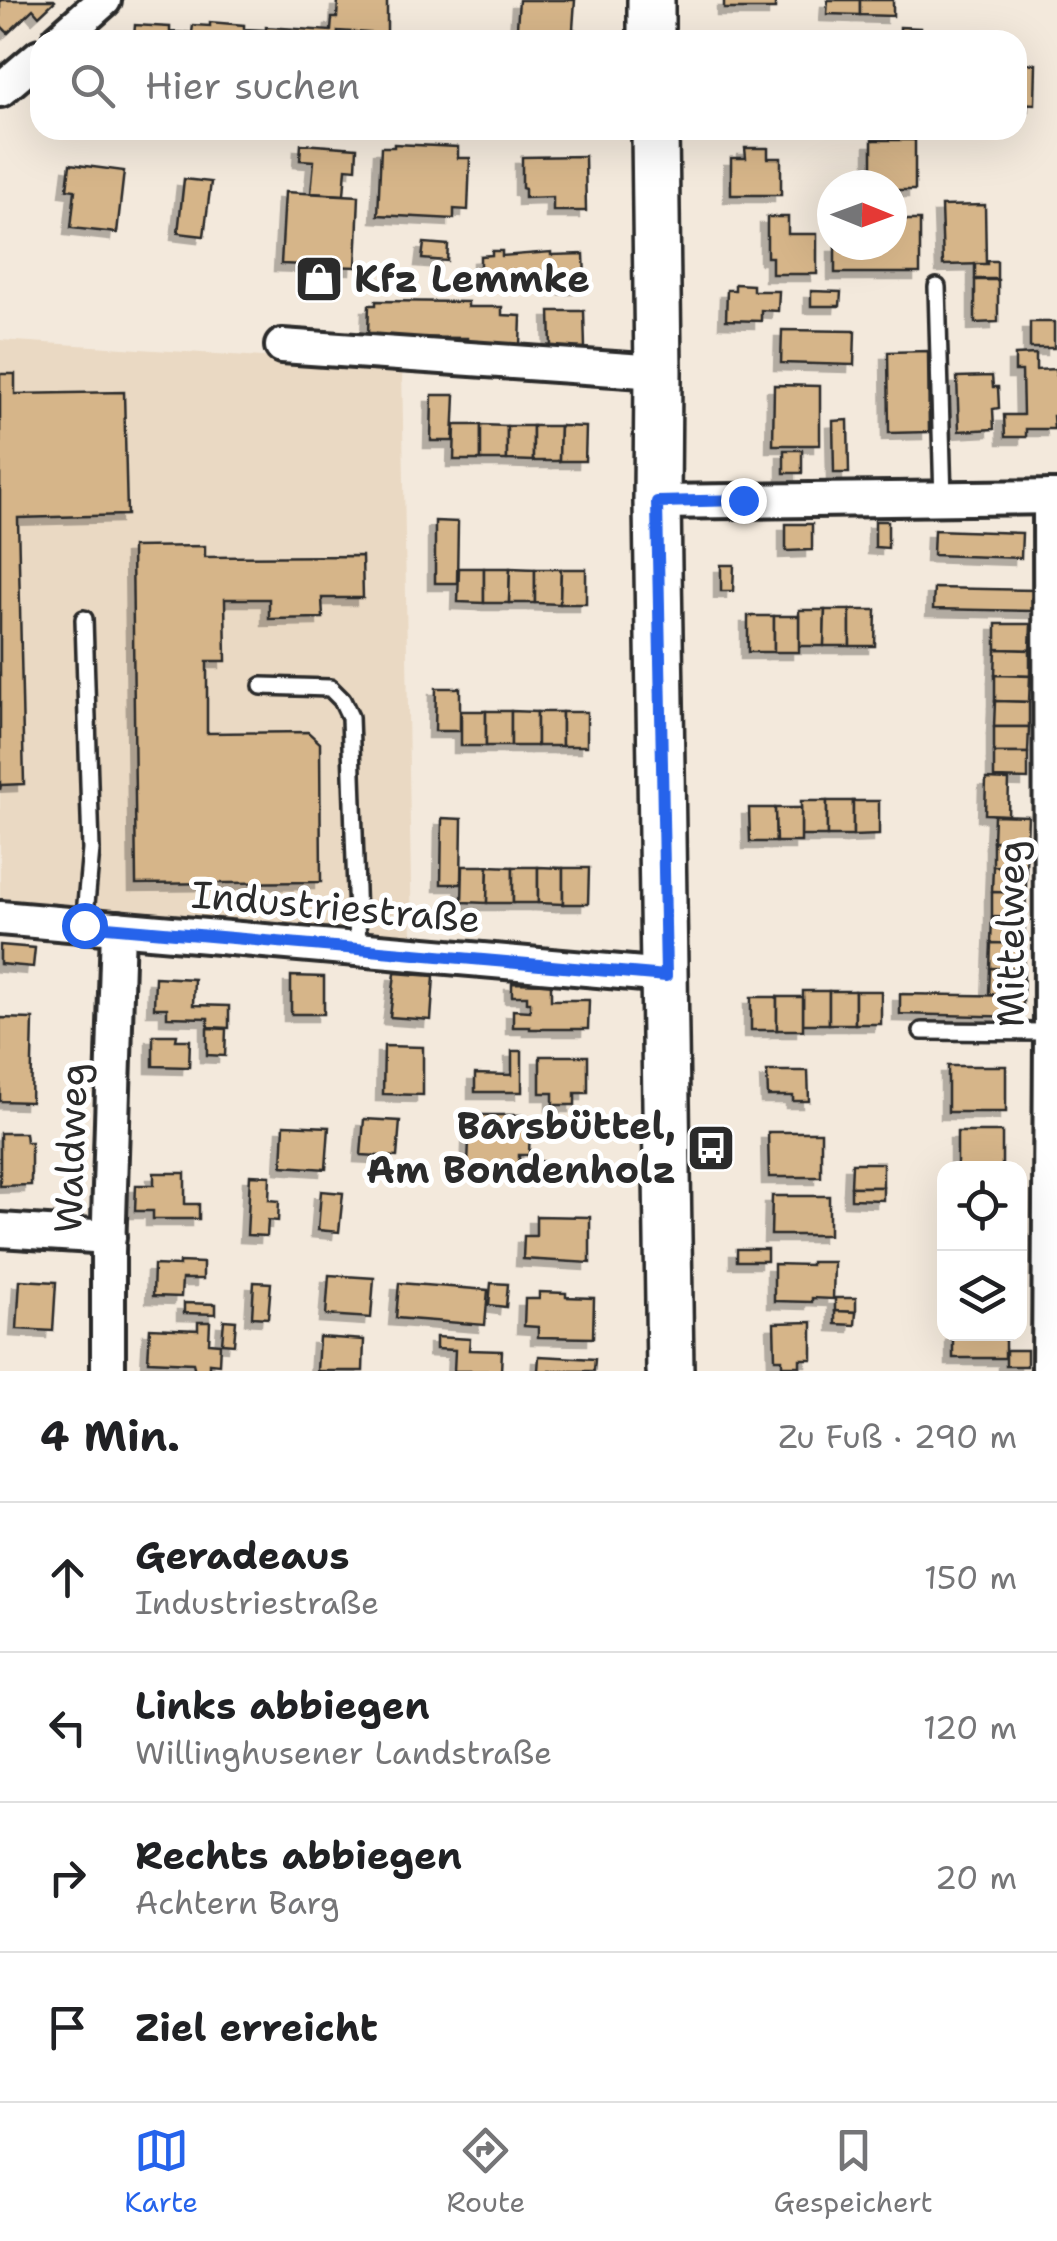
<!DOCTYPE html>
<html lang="de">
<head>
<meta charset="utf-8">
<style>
	:root { --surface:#fff; --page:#f2f2f2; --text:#202124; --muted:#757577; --line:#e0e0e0; --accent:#2563eb }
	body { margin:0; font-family:"Shantell Sans",sans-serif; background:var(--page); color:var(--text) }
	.controls { position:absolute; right:30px; bottom:30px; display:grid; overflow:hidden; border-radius:20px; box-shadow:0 10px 40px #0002 }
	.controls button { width:90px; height:90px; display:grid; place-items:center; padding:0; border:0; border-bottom:2px solid var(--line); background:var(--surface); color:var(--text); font:50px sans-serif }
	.compass { position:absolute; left:817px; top:170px; width:90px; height:90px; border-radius:50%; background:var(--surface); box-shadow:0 10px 40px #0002; rotate:91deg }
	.stop { position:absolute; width:30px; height:30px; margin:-22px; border:8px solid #2563eb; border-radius:50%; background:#fff }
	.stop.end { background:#2563eb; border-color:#fff; box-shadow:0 2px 10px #0008 }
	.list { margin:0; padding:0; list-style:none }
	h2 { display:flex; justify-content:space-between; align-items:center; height:130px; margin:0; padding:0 40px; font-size:42px }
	h2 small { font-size:32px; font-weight:400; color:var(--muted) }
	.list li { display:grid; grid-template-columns:65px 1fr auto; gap:30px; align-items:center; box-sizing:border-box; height:150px; padding:0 40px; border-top:2px solid var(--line) }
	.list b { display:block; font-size:38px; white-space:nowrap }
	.list p { margin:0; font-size:32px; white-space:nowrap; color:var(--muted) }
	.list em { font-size:32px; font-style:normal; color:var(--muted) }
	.icon { flex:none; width:55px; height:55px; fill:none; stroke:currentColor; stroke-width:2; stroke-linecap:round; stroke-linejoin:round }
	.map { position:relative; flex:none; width:1057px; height:1371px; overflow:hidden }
	.search { position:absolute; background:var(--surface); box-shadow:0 10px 40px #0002; left:30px; right:30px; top:30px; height:110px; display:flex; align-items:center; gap:25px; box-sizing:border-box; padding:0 35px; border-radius:30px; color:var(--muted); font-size:38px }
	.sheet { height:730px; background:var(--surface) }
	nav { display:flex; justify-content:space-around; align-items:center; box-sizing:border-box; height:140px; border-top:2px solid var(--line); background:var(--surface); font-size:28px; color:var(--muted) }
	nav a { display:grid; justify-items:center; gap:5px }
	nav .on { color:var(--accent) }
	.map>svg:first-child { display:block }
	.built { fill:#ead9c3 }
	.building { fill:#d6b589; stroke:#2b2b2b; stroke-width:2.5; filter:url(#shadow) }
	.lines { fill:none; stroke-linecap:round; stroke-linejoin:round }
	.lane-casing { stroke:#2b2b2b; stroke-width:22 }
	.street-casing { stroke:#2b2b2b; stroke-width:40 }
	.secondary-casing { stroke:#2b2b2b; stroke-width:52 }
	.lane { stroke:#fff; stroke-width:15 }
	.street { stroke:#fff; stroke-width:32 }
	.secondary { stroke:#fff; stroke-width:45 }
	.route { stroke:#2563eb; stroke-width:12 }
	.labels { text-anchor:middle; stroke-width:10; stroke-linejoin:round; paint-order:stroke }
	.poi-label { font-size:38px; font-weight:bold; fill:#2b2b2b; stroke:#fff; text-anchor:start }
	.street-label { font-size:38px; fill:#2b2b2b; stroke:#fff }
</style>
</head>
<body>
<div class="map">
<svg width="1057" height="1371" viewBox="0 0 1057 1371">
	<defs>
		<filter id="shadow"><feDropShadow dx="-7" dy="7" stdDeviation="0" flood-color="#0004"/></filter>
	</defs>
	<rect width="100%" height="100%" fill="#f3e9dc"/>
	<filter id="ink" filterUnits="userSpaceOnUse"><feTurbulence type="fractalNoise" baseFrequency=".01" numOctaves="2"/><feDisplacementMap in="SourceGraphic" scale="20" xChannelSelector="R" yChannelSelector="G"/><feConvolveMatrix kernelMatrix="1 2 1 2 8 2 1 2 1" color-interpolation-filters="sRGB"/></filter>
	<g filter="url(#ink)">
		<path class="built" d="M0,340L402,366L412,941L0,903Z"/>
		<g class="building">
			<path d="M0,0H54L55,1L39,16L33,9L8,33L0,25Z"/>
			<path d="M338,0H387V34L338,31L337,40H121V36L134,37L135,25L170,27V32L192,33L193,25L210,26V22L244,25V29L266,30V27L331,31L332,18H337Z"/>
			<path d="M519,0H575L573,29L582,32L581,40H516Z"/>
			<rect x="724" y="0" width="51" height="9"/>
			<path d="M828,0H860V15L827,14Z"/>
			<path d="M860,0H893V16L860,15Z"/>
			<path d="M900,27L921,28V40H900Z"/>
			<path d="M1017,63L1036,64L1035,104L1017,103Z"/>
			<path d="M872,140H915V190H892V185H872Z"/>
			<path d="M301,144L357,148L356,169L346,168L344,195L311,193L314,161L300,160Z"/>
			<path d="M394,144L458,147V158H470L468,210L454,209V219L378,215L381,147H394Z"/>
			<path d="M745,148H768V158H781V195H731V158H746Z"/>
			<path d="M585,156L586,211H553V197L525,198V189L522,188V157Z"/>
			<path d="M70,164L124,171L117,233L71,228L75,190L67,189Z"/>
			<path d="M184,179L211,182L204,236L178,233Z"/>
			<path d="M285,192L359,196L356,267L281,264Z"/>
			<path d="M985,205L986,264L943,265L941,206Z"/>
			<path d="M767,217H788V234H817V274H772V257H767Z"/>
			<path d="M892,220H920V273H835V245H892Z"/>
			<path d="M424,243L448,245L447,261L422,259Z"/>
			<path d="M492,251H502V256L551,252V255L584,254L585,280H580V287L552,288L551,271H544L545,283L519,284V279L480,280V256L492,255Z"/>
			<path d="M987,261H997V279H975V264H987Z"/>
			<path d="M975,280H998V322L975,323Z"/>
			<path d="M735,284L753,285V291H779L778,311L761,310V321L726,320L727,290H735Z"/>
			<path d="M811,291L841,292L840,306H811Z"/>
			<path d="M376,301L468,302V307H502V315L521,316L520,346L467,345V338L375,337V333H368L369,305H376Z"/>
			<path d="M550,311H584L585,348H551Z"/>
			<rect x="1030" y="322" width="24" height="26"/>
			<path d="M782,330L855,331L854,365L781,363Z"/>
			<path d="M928,351L929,432L889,433L888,352Z"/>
			<path d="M1036,354V370L1056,369L1057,416H1053L1054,429H1026V437H1005L1004,415H1023L1022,371H1015V355Z"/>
			<path d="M0,374H15V394L124,392L127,515L18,518L24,784L1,785L0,790Z"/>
			<path d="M992,376L993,387H998L999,408L993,409L994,429L959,431L957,377Z"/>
			<path d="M774,385L820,386V445H773Z"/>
			<path d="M432,395H455L453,441H431Z"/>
			<path d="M848,420L849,473H834L833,421Z"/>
			<path d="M455,425H481V460H454Z"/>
			<path d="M481,425L507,426V460H481Z"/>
			<path d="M507,426H533V461L507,460Z"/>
			<path d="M533,426H560L559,461H533Z"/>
			<path d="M560,426L586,427L585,461H559Z"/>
			<rect x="784" y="450" width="18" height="23"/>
			<path d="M435,521L458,522L457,583H435Z"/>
			<path d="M875,521H888V548L875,547Z"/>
			<path d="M786,524H812V550L786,551Z"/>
			<path d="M934,530L1022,533L1021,558L933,555Z"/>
			<path d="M205,546V557L362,556L363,598H322L323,618L269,619V599H225L226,661H207V733L308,732L320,743L321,882L136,884L132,547Z"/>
			<path d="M721,565H734L733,591H721Z"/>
			<path d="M459,568H484V603L458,602Z"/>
			<path d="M484,568H510L509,603H484Z"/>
			<path d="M510,568L535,569V603H509Z"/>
			<path d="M535,569H561L560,604L535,603Z"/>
			<path d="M561,569H586V604H560Z"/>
			<path d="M934,588L1037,590L1036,611L933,609Z"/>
			<path d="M799,610H825L824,646H799Z"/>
			<path d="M825,610H850V646H824Z"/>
			<path d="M850,610H876L875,646H850Z"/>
			<rect x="748" y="616" width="26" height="36"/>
			<rect x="774" y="616" width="25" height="36"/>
			<path d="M996,624H1031L1030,650L996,649Z"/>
			<path d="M996,649L1030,650V676L995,675Z"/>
			<path d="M995,675L1030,676L1029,702L995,701Z"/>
			<path d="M436,688H460V731H435Z"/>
			<path d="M995,701L1029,702V727H994Z"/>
			<rect x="461" y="711" width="25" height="35"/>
			<rect x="486" y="711" width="25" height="35"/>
			<path d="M511,711L537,712V746H511Z"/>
			<rect x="537" y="712" width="25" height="34"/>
			<rect x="562" y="712" width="25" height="34"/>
			<path d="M994,727H1029L1028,753H994Z"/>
			<path d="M994,753H1028V779L994,778Z"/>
			<path d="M986,779L1009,780L1008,815L985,814Z"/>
			<rect x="801" y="801" width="26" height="35"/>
			<rect x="827" y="801" width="26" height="35"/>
			<path d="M853,801H879V835L853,836Z"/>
			<path d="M749,808H775L776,842H750Z"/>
			<path d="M775,808H801V842H776Z"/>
			<path d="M994,815L1028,816L1027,842L993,841Z"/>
			<path d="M442,818L462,819L461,884H441Z"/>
			<path d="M993,841L1027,842L1026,867L993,866Z"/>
			<path d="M463,866H488L487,903L462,902Z"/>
			<path d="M488,866L513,867V903H487Z"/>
			<path d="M993,866L1026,867V893L992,892Z"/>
			<rect x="513" y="867" width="25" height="36"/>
			<path d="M538,867L563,868V904L538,903Z"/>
			<path d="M563,868H589L588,904H563Z"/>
			<path d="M992,892L1026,893L1025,918L992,917Z"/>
			<path d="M992,917L1025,918L1024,944L991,943Z"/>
			<path d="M991,943L1024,944V969L990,968Z"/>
			<path d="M0,945L35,948L33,967L0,964Z"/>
			<path d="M990,968L1024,969L1023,995L989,994Z"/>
			<path d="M395,973L434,976L431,1020L390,1017Z"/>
			<path d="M291,976L324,977V1014H291Z"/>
			<path d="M155,977L194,979L193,1005L229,1006V1028L208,1027V1018L167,1017V1008H154Z"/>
			<path d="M512,983L551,984V1000H589L588,1029H530V1027H513V1010L530,1011V1002H527V996H512Z"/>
			<rect x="803" y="991" width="26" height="33"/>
			<rect x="829" y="991" width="26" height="33"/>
			<rect x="855" y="991" width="26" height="33"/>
			<path d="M900,994L1023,996V1017L900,1014Z"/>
			<rect x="751" y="997" width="26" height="33"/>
			<rect x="777" y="997" width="26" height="33"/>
			<path d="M0,1018L33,1019L31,1102L0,1101Z"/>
			<path d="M207,1028L226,1029L225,1056L207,1055Z"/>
			<path d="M153,1035H177L176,1040H190L189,1067L153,1066Z"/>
			<path d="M384,1046L423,1047V1095L383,1094Z"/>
			<path d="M512,1051H522V1092H475V1074L512,1075Z"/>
			<path d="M540,1056H588V1093H575V1105H553V1093H540Z"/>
			<rect x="948" y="1066" width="58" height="46"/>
			<path d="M767,1071H808L809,1101H793V1096H768Z"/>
			<path d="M470,1115H521L520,1124H530L529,1155H519V1166L468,1165Z"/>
			<path d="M364,1119L400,1121L397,1157L361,1155Z"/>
			<path d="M284,1125L329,1127L326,1169L282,1166Z"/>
			<path d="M768,1132H821V1177H769Z"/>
			<rect x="957" y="1132" width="45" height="36"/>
			<path d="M0,1133H25L26,1142H31V1185L0,1186Z"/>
			<path d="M524,1160L552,1162L551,1174L524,1173Z"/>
			<path d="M852,1163H883V1187H851Z"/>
			<path d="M154,1173H185V1204H199V1219H153V1211H135L136,1185H154Z"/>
			<path d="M250,1175L270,1176L269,1200L279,1201L278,1221L268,1220L267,1236L247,1235Z"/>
			<path d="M851,1187H883V1200L851,1199Z"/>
			<path d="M321,1191L343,1193L339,1232L318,1230Z"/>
			<path d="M772,1196H829V1235H771Z"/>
			<path d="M536,1216L590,1217V1263L523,1259L524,1236H536Z"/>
			<rect x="737" y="1249" width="30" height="12"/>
			<path d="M179,1262L203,1263V1279H182L181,1297L153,1296L154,1265L179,1266Z"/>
			<path d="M811,1262H834L833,1299L812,1298V1302L774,1301V1264L811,1265Z"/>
			<path d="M329,1275L374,1278L371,1318L326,1315Z"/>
			<path d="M20,1280L56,1282L53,1331L17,1329Z"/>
			<path d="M254,1282L271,1283L268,1318L252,1317Z"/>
			<path d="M399,1283L488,1290L485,1325L396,1318Z"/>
			<path d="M491,1283L508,1284L506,1307L489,1305Z"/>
			<path d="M539,1292L566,1293V1297L594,1298L593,1338L538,1337V1327L524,1326L525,1299H539Z"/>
			<path d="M835,1298H856V1312L835,1311Z"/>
			<path d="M184,1303L216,1304V1314L184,1313Z"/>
			<path d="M835,1311L856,1312L855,1325L835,1324Z"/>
			<path d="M224,1320L236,1321L234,1344L222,1343Z"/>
			<path d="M198,1322H210L209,1343L220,1344L219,1364L209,1363V1371H195L193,1363L148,1361L150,1328L198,1330Z"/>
			<path d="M812,1322V1359H800V1366H782V1359H775L774,1323Z"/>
			<rect x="953" y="1334" width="52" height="24"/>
			<path d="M319,1337L364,1340L363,1371H317Z"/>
			<path d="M436,1337L470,1339L469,1350L502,1351L501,1371H454L455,1350L436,1349Z"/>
			<rect x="1006" y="1350" width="21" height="16"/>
			<path d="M539,1356L595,1359L594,1371H538Z"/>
		</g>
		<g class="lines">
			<g class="lane-casing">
				<g id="lane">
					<path d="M937,287L943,500"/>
					<path d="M84,619L91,850L84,925"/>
					<path d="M262,686L330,688L342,700L350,717L358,948"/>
					<path d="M922,1031L1051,1032"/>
				</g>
			</g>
			<g class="street-casing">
				<g id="street">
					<path d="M59,40L104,0"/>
					<path d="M0,90L40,56"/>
					<path d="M282,346L658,372"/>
					<path d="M657,502L1057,497"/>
					<path d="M0,918L666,976"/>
					<path d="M0,1230L109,1237"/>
					<path d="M108,1371V1252L118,928"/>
					<path d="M1049,1371L1051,1032L1050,497"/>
				</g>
			</g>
			<g class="secondary-casing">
				<g id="secondary">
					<path d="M651,0V40"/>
					<path d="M655,130L658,372L657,502L670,1371"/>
				</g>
			</g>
			<use href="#lane" class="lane"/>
			<use href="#street" class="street"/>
			<use href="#secondary" class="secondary"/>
		</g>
	</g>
	<g class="lines" filter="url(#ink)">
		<path class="route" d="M84,925L666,976L657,502L743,500"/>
	</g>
	<defs>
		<g id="shop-square" transform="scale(2.5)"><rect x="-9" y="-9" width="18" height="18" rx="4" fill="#2b2b2b" stroke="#fff"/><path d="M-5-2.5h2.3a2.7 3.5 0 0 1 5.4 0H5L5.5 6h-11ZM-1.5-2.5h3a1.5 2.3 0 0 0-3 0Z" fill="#fff"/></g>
		<g id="bus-square" transform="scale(2.5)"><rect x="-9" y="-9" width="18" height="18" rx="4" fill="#2b2b2b" stroke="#fff"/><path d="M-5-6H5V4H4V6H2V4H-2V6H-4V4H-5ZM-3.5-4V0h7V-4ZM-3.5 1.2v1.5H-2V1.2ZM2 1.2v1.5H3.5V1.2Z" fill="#fff"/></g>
	</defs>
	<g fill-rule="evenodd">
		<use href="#shop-square" x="319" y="279"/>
		<use href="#bus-square" x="711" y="1148"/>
	</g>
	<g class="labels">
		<g class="poi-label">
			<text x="354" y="292">Kfz Lemmke</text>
			<text x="676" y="1139" text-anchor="end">Barsbüttel,<tspan x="676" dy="44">Am Bondenholz</tspan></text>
		</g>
		<g class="street-label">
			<text transform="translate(336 907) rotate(5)" y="13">Industriestraße</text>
			<text transform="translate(1011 934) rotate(-90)" y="13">Mittelweg</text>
			<text transform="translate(71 1148) rotate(-88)" y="13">Waldweg</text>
		</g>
	</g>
</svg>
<div class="controls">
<button><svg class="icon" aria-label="locate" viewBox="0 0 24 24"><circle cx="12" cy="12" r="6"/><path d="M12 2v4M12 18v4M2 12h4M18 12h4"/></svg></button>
<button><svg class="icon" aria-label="layers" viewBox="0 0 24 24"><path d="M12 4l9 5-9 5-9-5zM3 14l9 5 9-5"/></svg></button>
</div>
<svg class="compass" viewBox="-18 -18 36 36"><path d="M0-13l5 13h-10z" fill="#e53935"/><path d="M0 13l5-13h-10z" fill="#757577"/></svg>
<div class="stop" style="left:84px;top:925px"></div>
<div class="stop end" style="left:743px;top:500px"></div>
<div class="search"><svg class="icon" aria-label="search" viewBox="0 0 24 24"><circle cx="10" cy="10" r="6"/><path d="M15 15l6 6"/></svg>Hier suchen</div>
</div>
<section class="sheet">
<h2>4 Min.<small>Zu Fuß · 290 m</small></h2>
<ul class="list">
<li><svg class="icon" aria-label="ahead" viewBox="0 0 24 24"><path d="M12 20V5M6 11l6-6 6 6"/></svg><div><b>Geradeaus</b><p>Industriestraße</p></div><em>150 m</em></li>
<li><svg class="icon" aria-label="left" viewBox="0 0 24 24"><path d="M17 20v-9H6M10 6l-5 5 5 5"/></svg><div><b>Links abbiegen</b><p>Willinghusener Landstraße</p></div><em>120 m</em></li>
<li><svg class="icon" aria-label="right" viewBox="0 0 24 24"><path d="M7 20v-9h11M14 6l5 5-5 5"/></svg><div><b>Rechts abbiegen</b><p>Achtern Barg</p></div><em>20 m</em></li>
<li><svg class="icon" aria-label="arrive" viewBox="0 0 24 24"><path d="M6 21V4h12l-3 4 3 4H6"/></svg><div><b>Ziel erreicht</b></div></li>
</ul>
</section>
<nav>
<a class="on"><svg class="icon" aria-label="map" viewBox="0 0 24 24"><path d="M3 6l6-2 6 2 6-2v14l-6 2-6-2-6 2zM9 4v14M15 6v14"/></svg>Karte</a>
<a><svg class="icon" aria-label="directions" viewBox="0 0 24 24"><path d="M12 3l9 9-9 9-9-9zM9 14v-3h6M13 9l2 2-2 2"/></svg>Route</a>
<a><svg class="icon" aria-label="saved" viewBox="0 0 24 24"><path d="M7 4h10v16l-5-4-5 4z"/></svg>Gespeichert</a>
</nav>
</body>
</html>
